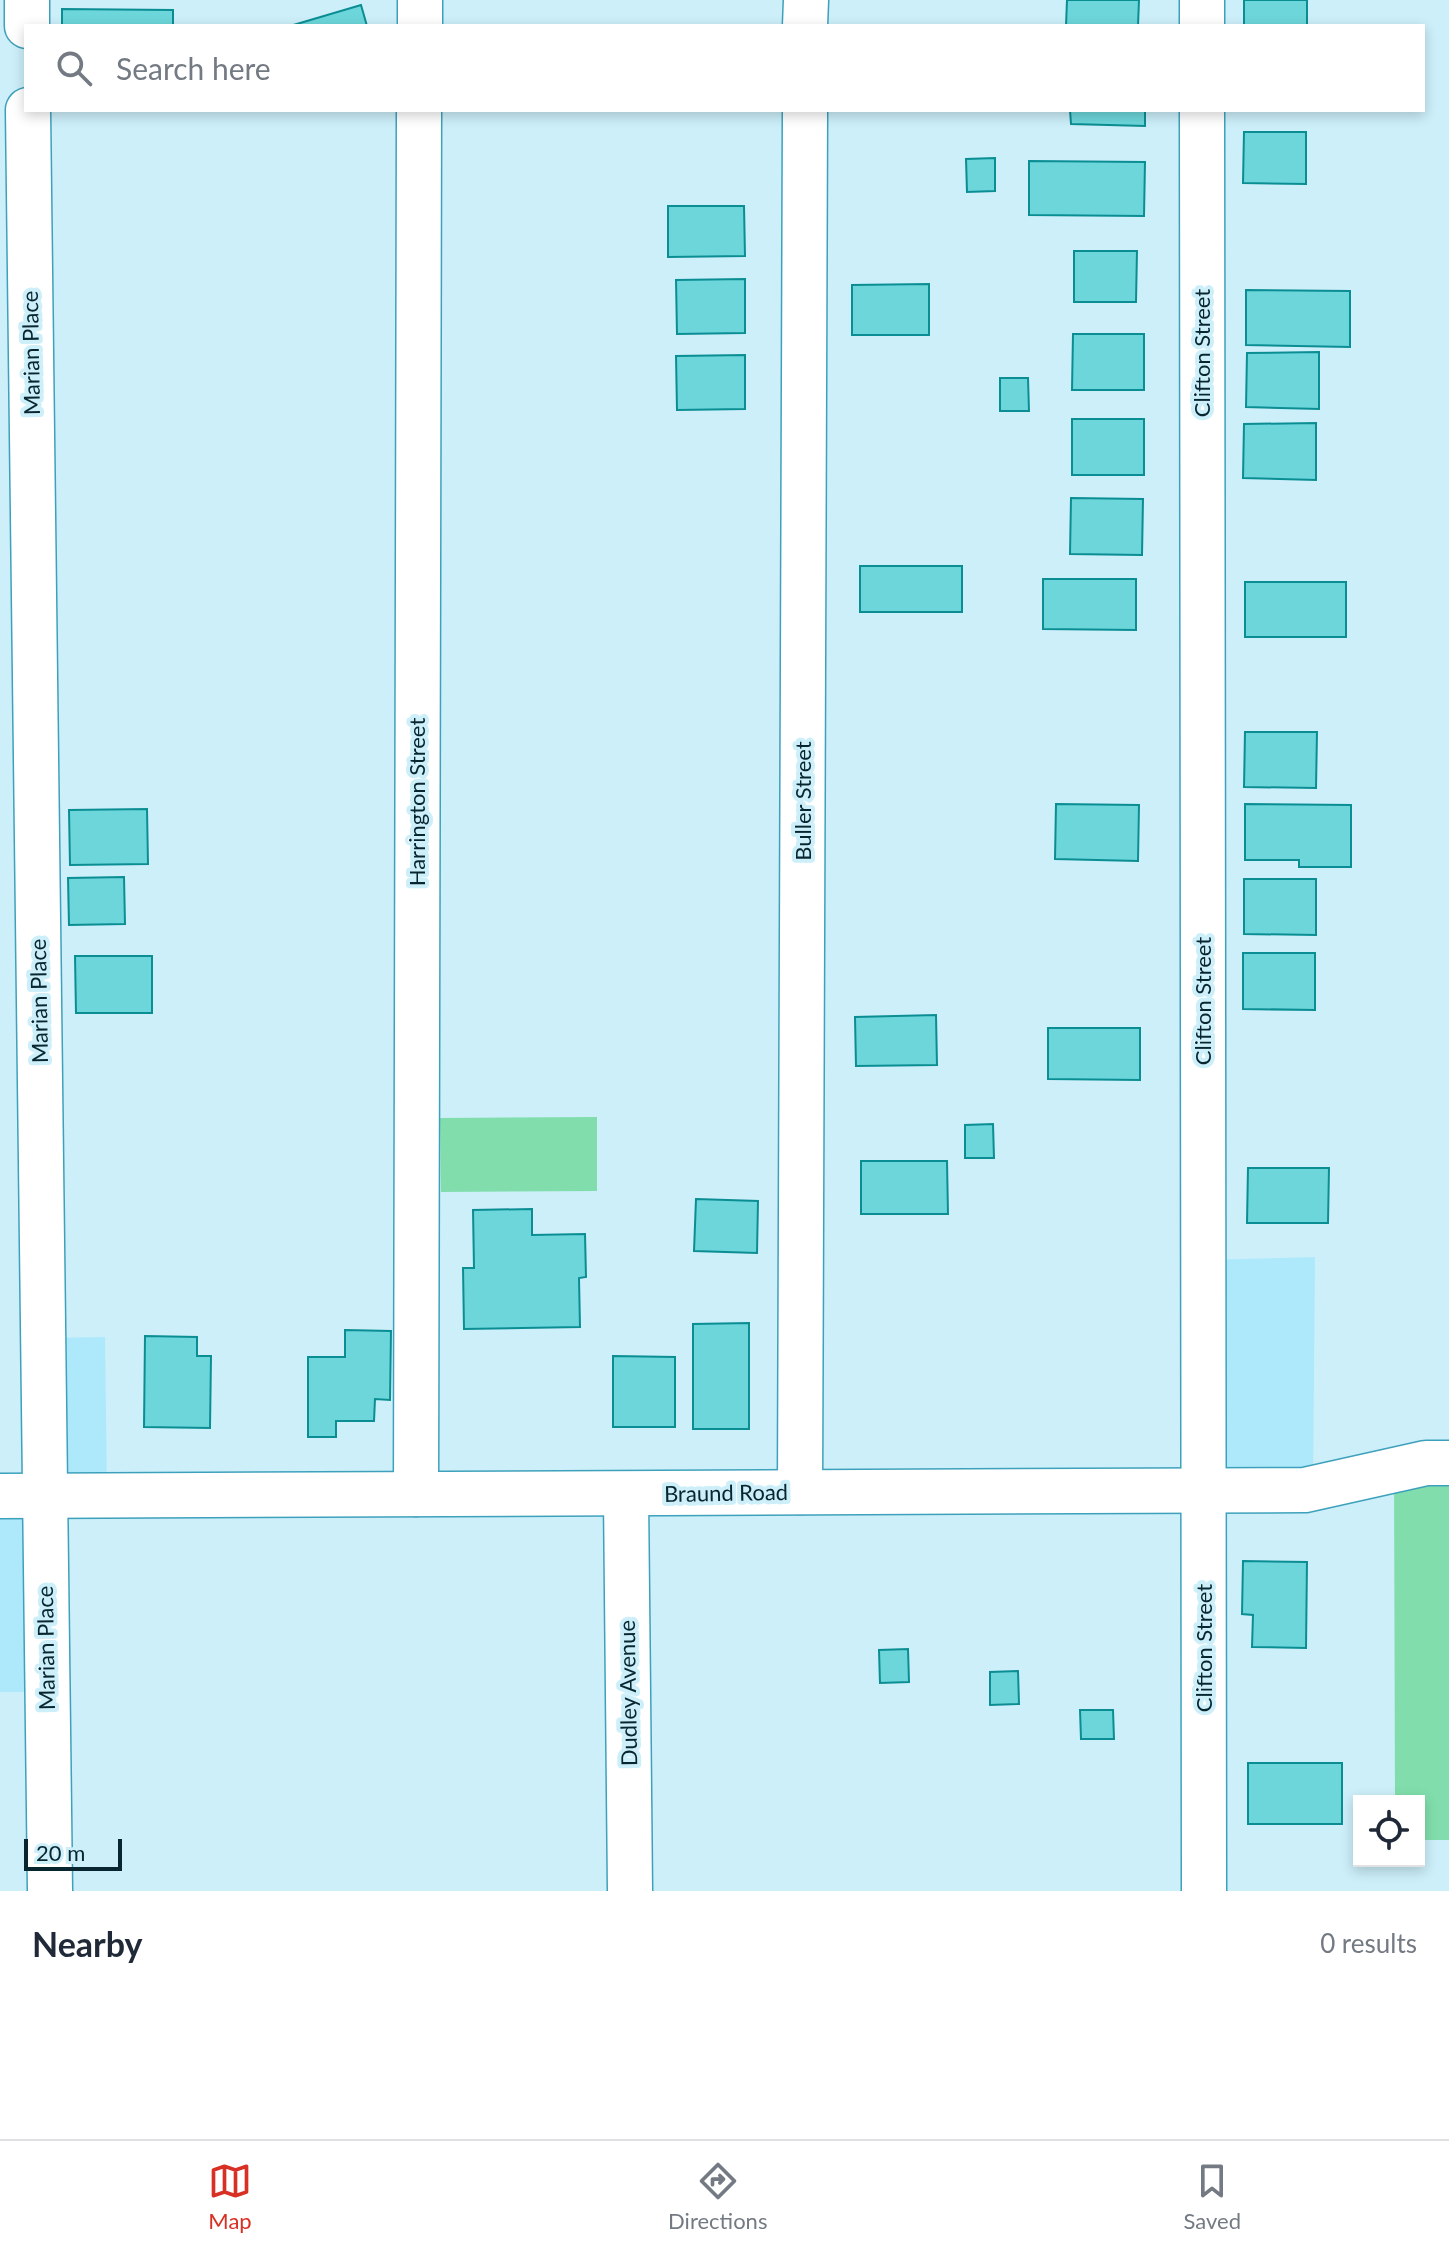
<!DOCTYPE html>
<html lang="en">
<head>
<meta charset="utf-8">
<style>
	:root { --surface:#fff; --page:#f2f2f3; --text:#1f2937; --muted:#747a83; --line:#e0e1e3; --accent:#d93025 }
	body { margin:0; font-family:Lato,sans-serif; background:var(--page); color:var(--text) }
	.controls { position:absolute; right:24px; bottom:24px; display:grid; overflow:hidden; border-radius:0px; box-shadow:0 4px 12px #0003 }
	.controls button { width:72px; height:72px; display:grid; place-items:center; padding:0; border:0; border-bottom:2px solid var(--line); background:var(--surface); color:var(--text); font:40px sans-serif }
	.scale { position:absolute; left:24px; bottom:20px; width:98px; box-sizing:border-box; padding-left:8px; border:4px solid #07262f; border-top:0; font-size:22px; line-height:28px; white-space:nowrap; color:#07262f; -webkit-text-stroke:6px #cceffa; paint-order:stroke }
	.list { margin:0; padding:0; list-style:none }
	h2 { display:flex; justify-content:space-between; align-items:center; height:104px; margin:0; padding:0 32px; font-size:34px }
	h2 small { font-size:26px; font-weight:400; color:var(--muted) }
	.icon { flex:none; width:44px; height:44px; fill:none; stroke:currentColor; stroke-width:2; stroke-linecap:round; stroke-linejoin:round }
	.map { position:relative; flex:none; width:1449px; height:1891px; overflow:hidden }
	.search { position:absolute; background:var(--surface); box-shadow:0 4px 12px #0003; left:24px; right:24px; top:24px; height:88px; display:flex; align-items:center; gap:20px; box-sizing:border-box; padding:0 28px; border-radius:0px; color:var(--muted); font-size:30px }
	.sheet { height:248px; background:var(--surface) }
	nav { display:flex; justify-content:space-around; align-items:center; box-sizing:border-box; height:112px; border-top:2px solid var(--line); background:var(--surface); font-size:22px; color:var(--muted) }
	nav a { display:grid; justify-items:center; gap:4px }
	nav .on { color:var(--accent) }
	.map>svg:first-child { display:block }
	.built { fill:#aee9fb }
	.green { fill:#81deac }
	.building { fill:#6cd6da; stroke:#0b8e93; stroke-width:2 }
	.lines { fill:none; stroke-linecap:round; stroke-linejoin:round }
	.minor-casing { stroke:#3ea1bb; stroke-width:47 }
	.minor { stroke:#fff; stroke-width:44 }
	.labels { text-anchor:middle; stroke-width:8; stroke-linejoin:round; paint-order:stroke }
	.street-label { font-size:22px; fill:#07262f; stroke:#cceffa }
</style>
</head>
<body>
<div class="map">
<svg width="1449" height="1891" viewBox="0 0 1449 1891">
	<rect width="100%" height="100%" fill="#cceffa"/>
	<g class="built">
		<path d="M1315,1257L1313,1488L1203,1490V1260Z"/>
		<path d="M105,1337L107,1496H45L47,1692H0V1496H44L42,1338Z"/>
	</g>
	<g class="green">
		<path d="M597,1117V1191L441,1192L440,1118Z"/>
		<path d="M1449,1463V1840H1419V1801H1395L1394,1470Z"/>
	</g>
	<g class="building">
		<path d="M1067,0H1139L1138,26H1066Z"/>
		<rect x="1244" y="0" width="63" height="26"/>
		<path d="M361,5L367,26H290Z"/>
		<path d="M62,9L173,10V26H62Z"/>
		<path d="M1070,110H1145V126L1071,124Z"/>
		<path d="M1244,132H1306V184L1243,183Z"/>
		<path d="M995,158V191L967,192L966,159Z"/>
		<path d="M1029,161L1145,162L1144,216L1029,215Z"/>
		<path d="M668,206H744L745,256L668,257Z"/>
		<path d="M1074,251H1137L1136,302H1074Z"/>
		<path d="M745,279V333L677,334L676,280Z"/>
		<path d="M929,284V335H852V285Z"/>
		<path d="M1246,290L1350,291V347L1246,345Z"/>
		<path d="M1073,334H1144V390H1072Z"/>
		<path d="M1319,352V409L1246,407L1247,353Z"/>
		<path d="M745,355V409L677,410L676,356Z"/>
		<path d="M1000,378H1028L1029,411H1000Z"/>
		<rect x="1072" y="419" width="72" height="56"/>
		<path d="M1316,423V480L1243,478L1244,424Z"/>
		<path d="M1071,498L1143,499L1142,555L1070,554Z"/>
		<rect x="860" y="566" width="102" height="46"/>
		<path d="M1043,579H1136V630L1043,629Z"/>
		<rect x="1245" y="582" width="101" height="55"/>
		<path d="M1245,732H1317L1316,788L1244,787Z"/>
		<path d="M1056,804L1139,805L1138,861L1055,859Z"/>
		<path d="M1245,804L1351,805V867H1299V860H1245Z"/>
		<path d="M147,809L148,864L70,865L69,810Z"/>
		<path d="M124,877L125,924L69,925L68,878Z"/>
		<path d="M1244,879H1316V935L1244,934Z"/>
		<path d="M1243,953H1315V1010L1243,1009Z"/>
		<path d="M75,956H152V1013H76Z"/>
		<path d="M936,1015L937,1065L856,1066L855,1017Z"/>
		<path d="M1048,1028H1140V1080L1048,1079Z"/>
		<path d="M993,1124L994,1158H965V1125Z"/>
		<path d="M861,1161H947L948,1214H861Z"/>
		<path d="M1248,1168H1329L1328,1223H1247Z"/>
		<path d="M696,1199L758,1201L757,1253L694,1251Z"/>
		<path d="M532,1209V1235L585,1234L586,1277L579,1278L580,1327L464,1329L463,1268H474L473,1210Z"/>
		<path d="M749,1323V1429H693V1324Z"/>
		<path d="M345,1330L391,1331L390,1400L375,1399L374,1421H336V1437H308V1357H345Z"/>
		<path d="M145,1336L197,1337V1356H211L210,1428L144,1427Z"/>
		<path d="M613,1356L675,1357V1427H613Z"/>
		<path d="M1243,1561L1307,1562L1306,1648L1252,1647L1253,1615L1242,1614Z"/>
		<path d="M908,1649L909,1682L880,1683L879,1650Z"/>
		<path d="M1018,1671L1019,1704L990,1705V1672Z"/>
		<path d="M1080,1710H1113L1114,1739H1081Z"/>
		<rect x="1248" y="1763" width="94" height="61"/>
	</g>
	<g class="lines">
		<g class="minor-casing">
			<g id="minor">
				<path d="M27,0V26"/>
				<path d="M1202,0V26"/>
				<path d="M420,26V0"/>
				<path d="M805,26L806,0"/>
				<path d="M28,110L50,1891"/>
				<path d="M1202,110L1204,1891"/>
				<path d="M800,1492L805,110"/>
				<path d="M416,1494L419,110"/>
				<path d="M626,1495L630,1891"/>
				<path d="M0,1496L1305,1490L1426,1463H1449"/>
			</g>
		</g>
		<use href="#minor" class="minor"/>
	</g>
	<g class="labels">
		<g class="street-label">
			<text transform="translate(31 353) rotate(-91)" y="8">Marian Place</text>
			<text transform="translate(1202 353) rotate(-90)" y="8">Clifton Street</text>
			<text transform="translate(803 801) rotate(-90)" y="8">Buller Street</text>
			<text transform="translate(417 802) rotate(-90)" y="8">Harrington Street</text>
			<text transform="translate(39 1001) rotate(-91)" y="8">Marian Place</text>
			<text transform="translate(1203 1001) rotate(-90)" y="8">Clifton Street</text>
			<text transform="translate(726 1493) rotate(-1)" y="8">Braund Road</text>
			<text transform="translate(46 1648) rotate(-91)" y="8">Marian Place</text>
			<text transform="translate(1204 1648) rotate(-90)" y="8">Clifton Street</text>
			<text transform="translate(628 1693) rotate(-91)" y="8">Dudley Avenue</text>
		</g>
	</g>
</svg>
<div class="controls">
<button><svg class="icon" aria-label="locate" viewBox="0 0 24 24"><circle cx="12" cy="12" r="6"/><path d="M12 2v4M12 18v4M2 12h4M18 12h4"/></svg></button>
</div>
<div class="scale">20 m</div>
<div class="search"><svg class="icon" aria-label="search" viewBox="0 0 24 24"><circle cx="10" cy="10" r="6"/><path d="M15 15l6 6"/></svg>Search here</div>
</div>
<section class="sheet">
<h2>Nearby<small>0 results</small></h2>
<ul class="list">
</ul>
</section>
<nav>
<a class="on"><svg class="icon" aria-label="map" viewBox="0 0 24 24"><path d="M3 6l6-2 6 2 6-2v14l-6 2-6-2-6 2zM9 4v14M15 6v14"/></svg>Map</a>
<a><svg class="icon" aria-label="directions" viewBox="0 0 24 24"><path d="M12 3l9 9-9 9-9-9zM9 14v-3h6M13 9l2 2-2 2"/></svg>Directions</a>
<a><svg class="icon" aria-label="saved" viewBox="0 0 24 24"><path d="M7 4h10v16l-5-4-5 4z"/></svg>Saved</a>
</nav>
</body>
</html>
